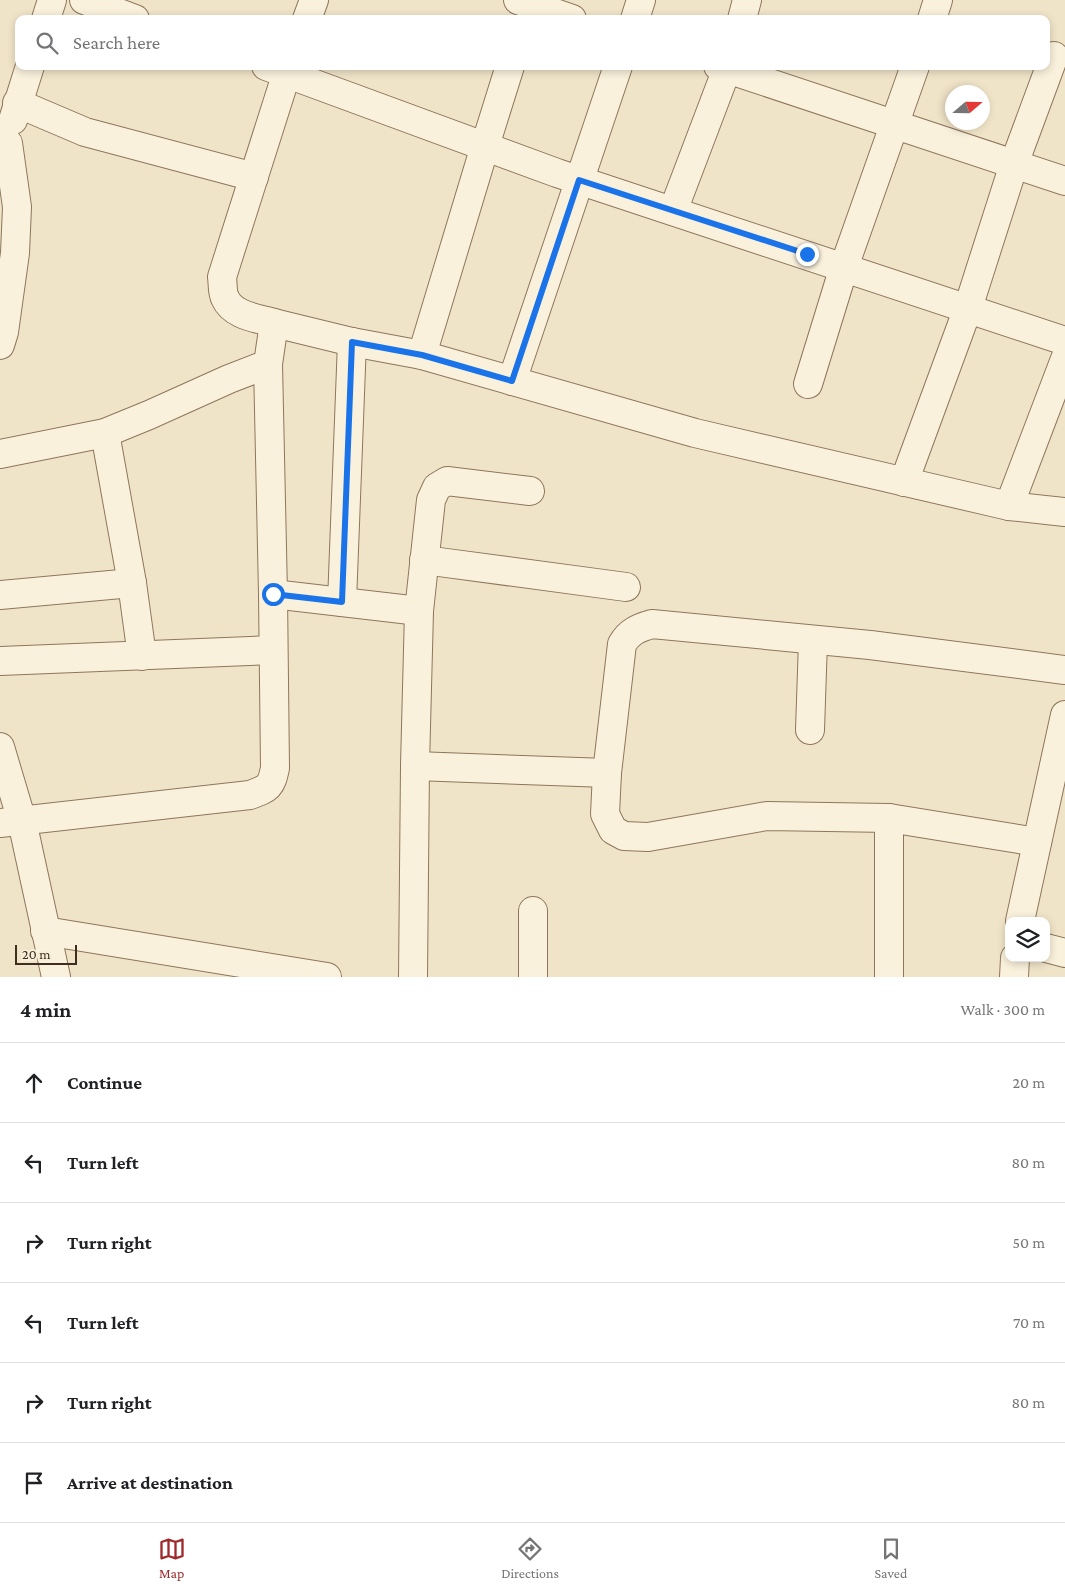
<!DOCTYPE html>
<html lang="en">
<head>
<meta charset="utf-8">
<style>
	:root { --surface:#fff; --page:#f6f6f6; --text:#202124; --muted:#757577; --line:#e0e0e0; --accent:#9e2a2b }
	body { margin:0; font-family:"Crimson Pro",serif; background:var(--page); color:var(--text) }
	.controls { position:absolute; right:15px; bottom:15px; display:grid; overflow:hidden; border-radius:10px; box-shadow:0 2px 8px #0003 }
	.controls button { width:45px; height:45px; display:grid; place-items:center; padding:0; border:0; border-bottom:1px solid var(--line); background:var(--surface); color:var(--text); font:25px sans-serif }
	.compass { position:absolute; left:945px; top:85px; width:45px; height:45px; border-radius:50%; background:var(--surface); box-shadow:0 2px 8px #0003; rotate:70deg }
	.scale { position:absolute; left:15px; bottom:12px; width:62px; box-sizing:border-box; padding-left:5px; border:2px solid #3d2e20; border-top:0; font-size:14px; line-height:18px; white-space:nowrap; color:#3d2e20; -webkit-text-stroke:4px #f7eed8; paint-order:stroke }
	.stop { position:absolute; width:15px; height:15px; margin:-11px; border:4px solid #1a73e8; border-radius:50%; background:#fff }
	.stop.end { background:#1a73e8; border-color:#fff; box-shadow:0 1px 5px #0008 }
	.list { margin:0; padding:0; list-style:none }
	h2 { display:flex; justify-content:space-between; align-items:center; height:65px; margin:0; padding:0 20px; font-size:21px }
	h2 small { font-size:16px; font-weight:400; color:var(--muted) }
	.list li { display:grid; grid-template-columns:32px 1fr auto; gap:15px; align-items:center; box-sizing:border-box; height:80px; padding:0 20px; border-top:1px solid var(--line) }
	.list b { display:block; font-size:19px; white-space:nowrap }
	.list em { font-size:16px; font-style:normal; color:var(--muted) }
	.icon { flex:none; width:28px; height:28px; fill:none; stroke:currentColor; stroke-width:2; stroke-linecap:round; stroke-linejoin:round }
	.map { position:relative; flex:none; width:1065px; height:977px; overflow:hidden }
	.search { position:absolute; background:var(--surface); box-shadow:0 2px 8px #0003; left:15px; right:15px; top:15px; height:55px; display:flex; align-items:center; gap:12px; box-sizing:border-box; padding:0 18px; border-radius:10px; color:var(--muted); font-size:19px }
	.sheet { height:545px; background:var(--surface) }
	nav { display:flex; justify-content:space-around; align-items:center; box-sizing:border-box; height:70px; border-top:1px solid var(--line); background:var(--surface); font-size:14px; color:var(--muted) }
	nav a { display:grid; justify-items:center; gap:2px }
	nav .on { color:var(--accent) }
	.map>svg:first-child { display:block }
	.lines { fill:none; stroke-linecap:round; stroke-linejoin:round }
	.minor-casing { stroke:#8d765c; stroke-width:30 }
	.minor { stroke:#faf1dc; stroke-width:28 }
	.route { stroke:#1a73e8; stroke-width:6 }
</style>
</head>
<body>
<div class="map">
<svg width="1065" height="977" viewBox="0 0 1065 977">
	<rect width="100%" height="100%" fill="#f0e4c8"/>
	<g class="lines">
		<g class="minor-casing">
			<g id="minor">
				<path d="M84,0L135,19"/>
				<path d="M518,0L572,19"/>
				<path d="M46,19L52,0"/>
				<path d="M307,19L314,0"/>
				<path d="M635,19L641,0"/>
				<path d="M742,19L747,0"/>
				<path d="M932,19L938,0"/>
				<path d="M266,66L557,173L1065,341"/>
				<path d="M718,66L1065,181"/>
				<path d="M17,103L85,132L254,177"/>
				<path d="M13,120L30,66"/>
				<path d="M0,135L8,143L17,207L15,253L4,332L0,345"/>
				<path d="M673,211L728,66"/>
				<path d="M274,323C257,318 233,316 225,298C222,292 223,283 222,277L289,66"/>
				<path d="M422,355L485,146L510,66"/>
				<path d="M512,381L618,66"/>
				<path d="M808,384L844,267L915,66"/>
				<path d="M105,433L132,583L142,656"/>
				<path d="M0,454L105,433L149,415L229,379L268,364"/>
				<path d="M904,482L968,308L1014,164L1054,56"/>
				<path d="M1009,506L1065,359"/>
				<path d="M424,560L626,587"/>
				<path d="M273,594L419,611"/>
				<path d="M0,595L132,583"/>
				<path d="M342,602L352,342"/>
				<path d="M0,661L273,650"/>
				<path d="M810,730L813,641"/>
				<path d="M0,747L22,821L56,977"/>
				<path d="M415,766L607,773"/>
				<path d="M889,818V977"/>
				<path d="M0,823L250,795C269,788 271,787 275,768L273,594L268,364L274,323L352,342L422,355L695,433L1009,506L1065,512"/>
				<path d="M1037,842L889,818L767,816L648,837L624,836L613,830L605,814L607,773L622,644C629,632 638,628 652,624L870,645L1065,670"/>
				<path d="M1020,921L1065,715"/>
				<path d="M45,931L327,977"/>
				<path d="M1046,948L1065,953"/>
				<path d="M413,977L415,766L419,611L431,500L437,487L447,481L530,491"/>
				<path d="M533,977V911"/>
				<path d="M1014,977L1015,958"/>
			</g>
		</g>
		<use href="#minor" class="minor"/>
	</g>
	<g class="lines">
		<path class="route" d="M273,594L342,602L352,342L422,355L512,381L579,180L807,254"/>
	</g>
</svg>
<div class="controls">
<button><svg class="icon" aria-label="layers" viewBox="0 0 24 24"><path d="M12 4l9 5-9 5-9-5zM3 14l9 5 9-5"/></svg></button>
</div>
<svg class="compass" viewBox="-18 -18 36 36"><path d="M0-13l5 13h-10z" fill="#e53935"/><path d="M0 13l5-13h-10z" fill="#757577"/></svg>
<div class="scale">20 m</div>
<div class="stop" style="left:273px;top:594px"></div>
<div class="stop end" style="left:807px;top:254px"></div>
<div class="search"><svg class="icon" aria-label="search" viewBox="0 0 24 24"><circle cx="10" cy="10" r="6"/><path d="M15 15l6 6"/></svg>Search here</div>
</div>
<section class="sheet">
<h2>4 min<small>Walk · 300 m</small></h2>
<ul class="list">
<li><svg class="icon" aria-label="ahead" viewBox="0 0 24 24"><path d="M12 20V5M6 11l6-6 6 6"/></svg><div><b>Continue</b></div><em>20 m</em></li>
<li><svg class="icon" aria-label="left" viewBox="0 0 24 24"><path d="M17 20v-9H6M10 6l-5 5 5 5"/></svg><div><b>Turn left</b></div><em>80 m</em></li>
<li><svg class="icon" aria-label="right" viewBox="0 0 24 24"><path d="M7 20v-9h11M14 6l5 5-5 5"/></svg><div><b>Turn right</b></div><em>50 m</em></li>
<li><svg class="icon" aria-label="left" viewBox="0 0 24 24"><path d="M17 20v-9H6M10 6l-5 5 5 5"/></svg><div><b>Turn left</b></div><em>70 m</em></li>
<li><svg class="icon" aria-label="right" viewBox="0 0 24 24"><path d="M7 20v-9h11M14 6l5 5-5 5"/></svg><div><b>Turn right</b></div><em>80 m</em></li>
<li><svg class="icon" aria-label="arrive" viewBox="0 0 24 24"><path d="M6 21V4h12l-3 4 3 4H6"/></svg><div><b>Arrive at destination</b></div></li>
</ul>
</section>
<nav>
<a class="on"><svg class="icon" aria-label="map" viewBox="0 0 24 24"><path d="M3 6l6-2 6 2 6-2v14l-6 2-6-2-6 2zM9 4v14M15 6v14"/></svg>Map</a>
<a><svg class="icon" aria-label="directions" viewBox="0 0 24 24"><path d="M12 3l9 9-9 9-9-9zM9 14v-3h6M13 9l2 2-2 2"/></svg>Directions</a>
<a><svg class="icon" aria-label="saved" viewBox="0 0 24 24"><path d="M7 4h10v16l-5-4-5 4z"/></svg>Saved</a>
</nav>
</body>
</html>
